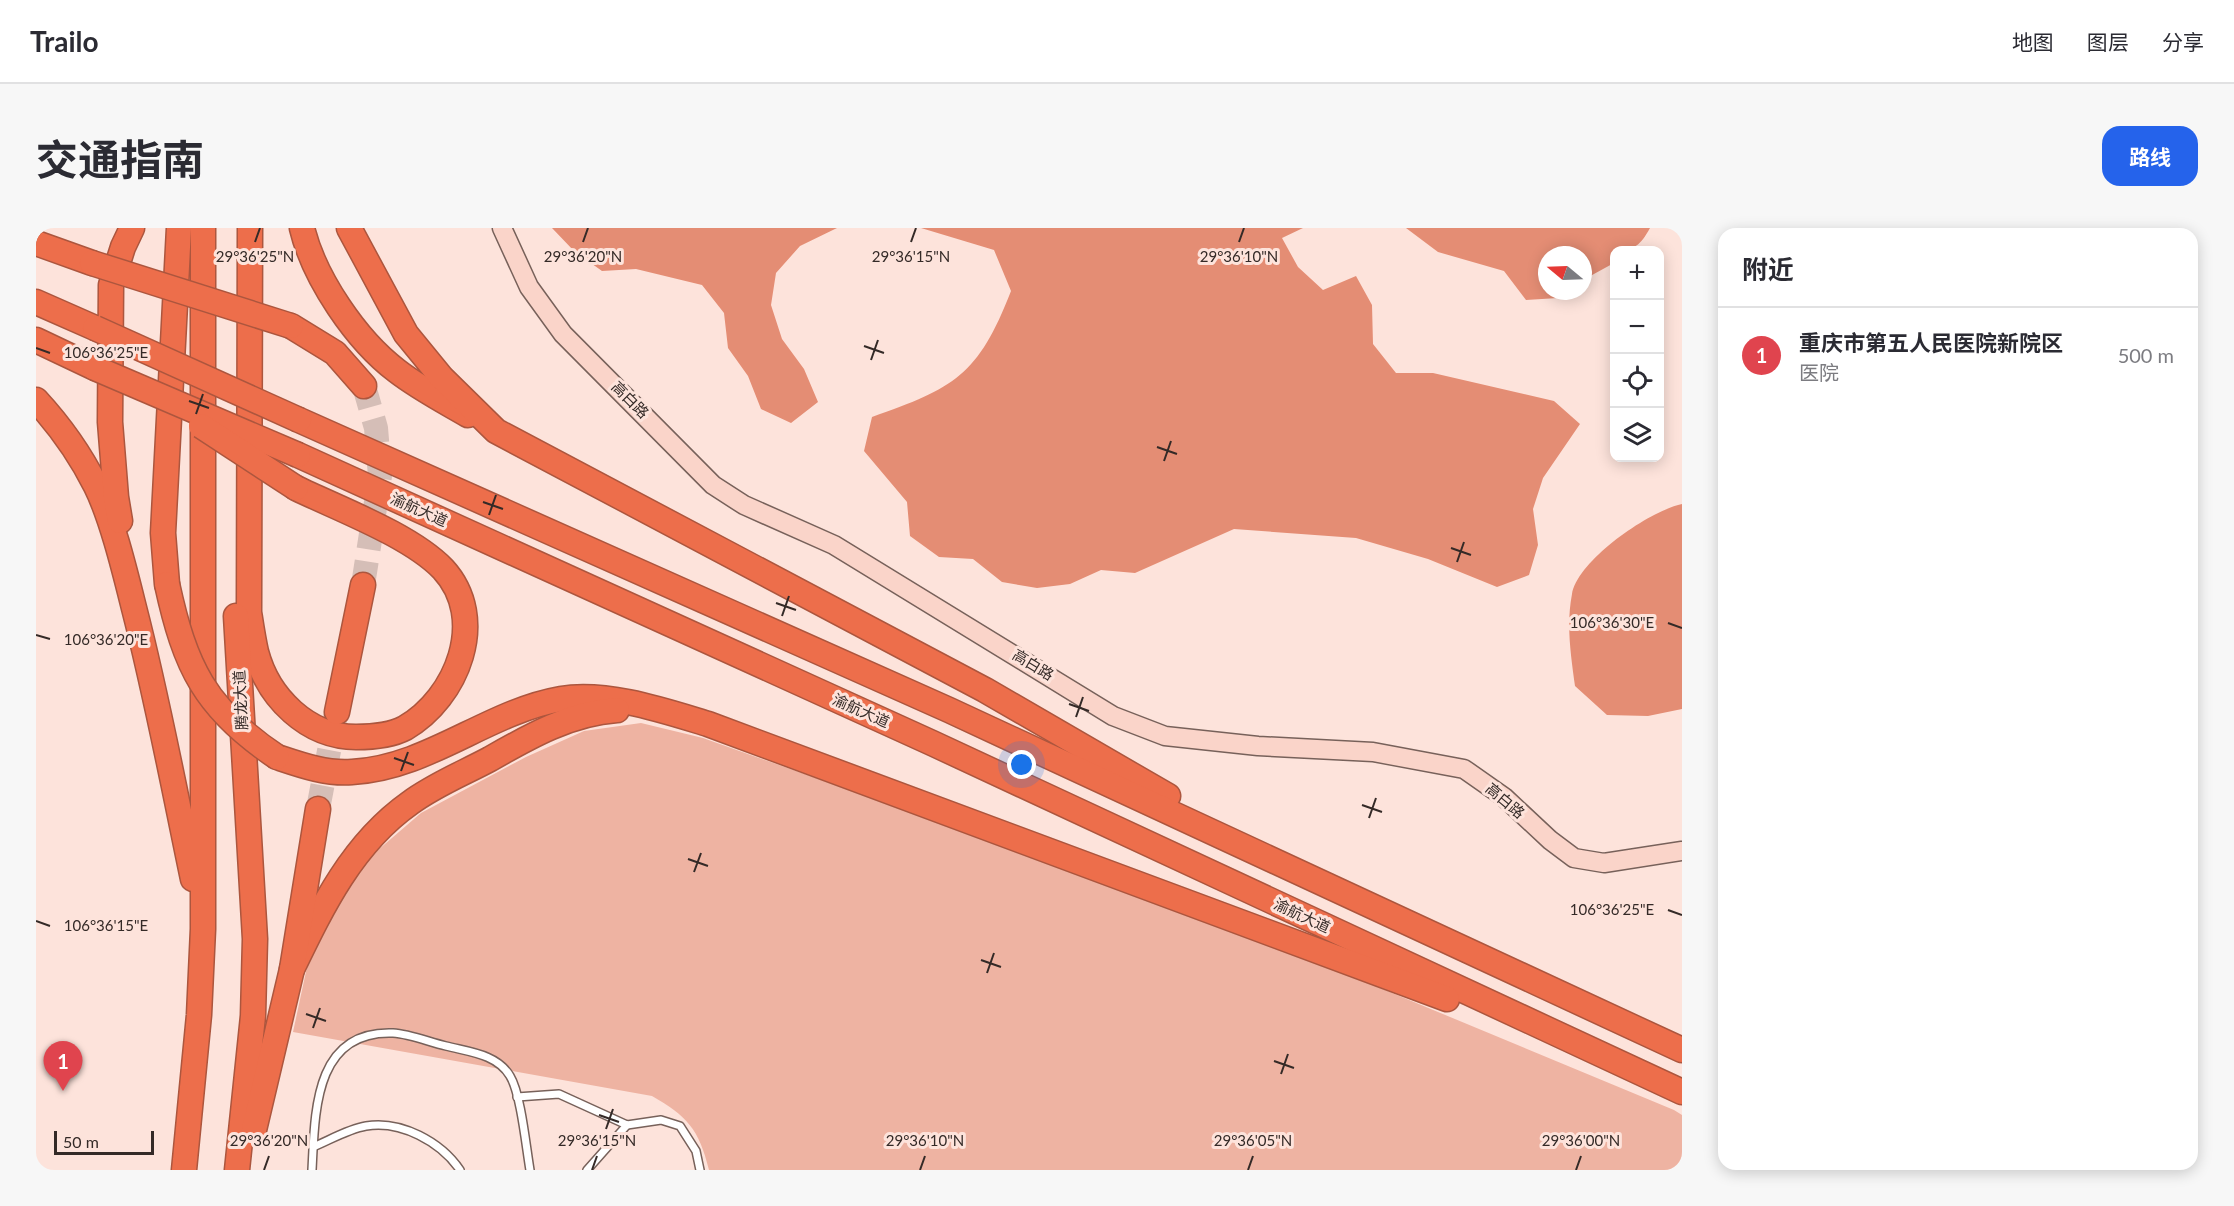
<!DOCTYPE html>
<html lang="zh">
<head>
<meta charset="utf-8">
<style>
	:root { --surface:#fff; --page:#f7f7f7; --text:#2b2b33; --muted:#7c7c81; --line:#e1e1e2; --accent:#2563eb }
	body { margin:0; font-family:Lato,"Noto Sans SC",sans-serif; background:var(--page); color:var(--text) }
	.controls { position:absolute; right:18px; top:18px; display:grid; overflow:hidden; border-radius:12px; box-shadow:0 3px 15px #0003 }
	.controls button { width:54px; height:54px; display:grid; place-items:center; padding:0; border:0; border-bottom:2px solid var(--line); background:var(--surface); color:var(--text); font:30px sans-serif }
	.compass { position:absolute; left:1502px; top:18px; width:54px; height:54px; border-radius:50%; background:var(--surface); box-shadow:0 3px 15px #0003; rotate:289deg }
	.scale { position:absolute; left:18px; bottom:15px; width:100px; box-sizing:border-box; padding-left:6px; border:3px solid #342a27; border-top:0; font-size:16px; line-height:21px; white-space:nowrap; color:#342a27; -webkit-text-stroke:4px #fde3db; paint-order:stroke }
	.you { position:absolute; left:986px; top:537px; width:21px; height:21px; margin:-15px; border:4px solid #fff; border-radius:50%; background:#1a73e8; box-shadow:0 0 0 9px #1a73e833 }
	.badge { display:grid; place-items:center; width:39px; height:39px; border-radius:50%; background:var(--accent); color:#fff; font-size:20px; font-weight:700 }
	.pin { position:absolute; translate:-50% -50px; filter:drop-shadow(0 2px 3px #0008) }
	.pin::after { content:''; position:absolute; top:32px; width:21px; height:18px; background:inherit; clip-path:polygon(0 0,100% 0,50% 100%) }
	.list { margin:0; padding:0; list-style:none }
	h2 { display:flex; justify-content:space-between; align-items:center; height:78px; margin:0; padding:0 24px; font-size:26px }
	h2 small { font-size:20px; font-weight:400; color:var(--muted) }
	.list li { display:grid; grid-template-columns:39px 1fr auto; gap:18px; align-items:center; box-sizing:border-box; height:96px; padding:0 24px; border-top:2px solid var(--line) }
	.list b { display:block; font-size:22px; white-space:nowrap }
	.list p { margin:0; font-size:20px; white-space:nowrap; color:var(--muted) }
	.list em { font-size:20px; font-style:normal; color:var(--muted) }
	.icon { flex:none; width:33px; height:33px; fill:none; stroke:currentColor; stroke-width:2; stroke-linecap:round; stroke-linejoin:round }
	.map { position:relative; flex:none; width:1646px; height:942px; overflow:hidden; border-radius:18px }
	header { display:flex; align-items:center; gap:36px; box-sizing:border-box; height:84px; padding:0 30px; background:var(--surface); border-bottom:2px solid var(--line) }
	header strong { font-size:28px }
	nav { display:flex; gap:33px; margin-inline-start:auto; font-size:21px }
	.intro { display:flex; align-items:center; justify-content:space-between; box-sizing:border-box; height:144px; padding:0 36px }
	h1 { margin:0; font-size:42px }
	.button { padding:15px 27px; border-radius:18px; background:var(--accent); color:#fff; font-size:21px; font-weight:700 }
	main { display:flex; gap:36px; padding:0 36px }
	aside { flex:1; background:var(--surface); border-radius:18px; box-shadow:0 3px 15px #0003 }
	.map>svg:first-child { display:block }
	.green { fill:#eeb3a2 }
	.forest { fill:#e48d74 }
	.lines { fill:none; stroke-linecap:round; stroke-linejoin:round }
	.highway-tunnel { stroke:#d5beb7; stroke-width:24; stroke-dasharray:24 12; stroke-linecap:butt }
	.lane-casing { stroke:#77615a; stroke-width:10 }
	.secondary-casing { stroke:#77615a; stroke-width:21 }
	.highway-casing { stroke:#ac563e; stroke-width:27 }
	.lane { stroke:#fff; stroke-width:7 }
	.secondary { stroke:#fad4c9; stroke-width:18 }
	.highway { stroke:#ed6e4b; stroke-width:24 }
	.highway-bridge-casing { stroke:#ac563e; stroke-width:27; stroke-linecap:butt }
	.highway-bridge { stroke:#ed6e4b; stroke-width:24 }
	.ticks { fill:none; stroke:#342a27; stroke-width:2 }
	.labels { text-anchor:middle; stroke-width:6; stroke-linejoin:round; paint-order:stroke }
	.street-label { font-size:15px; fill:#342a27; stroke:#fde3db }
	.ticks-label { font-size:15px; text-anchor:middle; fill:#342a27; stroke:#fde3db; stroke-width:6; stroke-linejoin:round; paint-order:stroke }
</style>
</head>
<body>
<header>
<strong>Trailo</strong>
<nav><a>地图</a><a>图层</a><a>分享</a></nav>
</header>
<div class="intro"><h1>交通指南</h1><a class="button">路线</a></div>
<main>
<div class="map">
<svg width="1646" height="942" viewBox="0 0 1646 942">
	<rect width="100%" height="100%" fill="#fde3db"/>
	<path class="green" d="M605,495L667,510L1183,693L1638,882L1646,887V942H673C663,901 651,888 616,868L257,804L271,739L302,673L328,634L385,585L490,529L548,503Z"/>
	<g class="forest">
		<path d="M516,0H801L764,18L740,45L735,77L746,111L768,141L782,174L755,195L725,181L712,148L692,120L688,85L666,57L600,41L566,43L538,23Z"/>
		<path d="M885,0H1267L1246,10L1262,39L1287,62L1320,48L1336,77L1337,116L1360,145H1397L1518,173L1544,196L1507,250L1497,281L1502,317L1493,347L1461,359L1392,331L1320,310L1198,301L1099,345L1065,342L1034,356L1001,360L966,354L937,331L903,329L874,308L871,274L828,223L836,189C918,160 942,148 975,63L958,22Z"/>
		<path d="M1370,0H1614C1604,18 1599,22 1578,22V35L1547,52V27H1511V63H1532L1522,70L1490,72L1468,43L1402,24Z"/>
		<path d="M1646,276V481L1612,488L1571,487L1539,458C1535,428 1530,397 1536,366C1542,332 1613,283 1646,276Z"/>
	</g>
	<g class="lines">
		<g class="highway-tunnel">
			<path d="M327,357L344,248L340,200L328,158"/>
			<path d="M282,581L300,486"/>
		</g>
		<g class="lane-casing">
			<g id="lane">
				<path d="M481,869L523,866L591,897L625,892L644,898L660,923L664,942"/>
				<path d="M277,919C294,912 312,901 330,898C365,892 405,914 424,942"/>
				<path d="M276,942C279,884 278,802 357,805C374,806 393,814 410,818C433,824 461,826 474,848C485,866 490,919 494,942"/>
				<path d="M551,942L591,897"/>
			</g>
		</g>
		<g class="secondary-casing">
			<path id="secondary" d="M466,0L493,59L527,106L677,257L708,277L798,317L1077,488L1129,508L1222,518L1337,524L1428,541L1468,569L1514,612L1538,630L1568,635L1646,623"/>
		</g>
		<g class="highway-casing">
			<g id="highway">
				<path d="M214,0L213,384C215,397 217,411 220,424C232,470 272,509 320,509C336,509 354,508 369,500C421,470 453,391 407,341C374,307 303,281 260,260"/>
				<path d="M266,0C278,50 320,112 361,143C383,160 408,173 432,187"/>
				<path d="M313,0L370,106L406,150L460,203L949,462L1132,568"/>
				<path d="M0,15L56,35"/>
				<path d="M0,74L59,100"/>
				<path d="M255,98L299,125L328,158"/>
				<path d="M0,112L59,140"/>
				<path d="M0,172C24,198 44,226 60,258C76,290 89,344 98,380C121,469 138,560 157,651"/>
				<path d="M263,192L913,482L1646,822"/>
				<path d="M262,227L896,515L1646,864"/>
				<path d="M84,293L80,269L74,194L75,57L87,19L96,0"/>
				<path d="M131,356L127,305L143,0"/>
				<path d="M200,388L219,711L217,788L201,942"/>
				<path d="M301,484L327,357"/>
				<path d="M241,529C265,537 290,546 316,544C392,540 451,484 525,471C570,463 629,483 672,496L1411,771"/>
				<path d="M256,741C286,679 316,616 374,575C398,557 428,545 454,531C494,508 535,485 581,482"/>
				<path d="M218,902L256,741L282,581"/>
				<path d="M148,942L163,787L167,701V0"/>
			</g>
		</g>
		<use href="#lane" class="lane"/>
		<use href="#secondary" class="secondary"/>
		<use href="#highway" class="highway"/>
		<g class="highway-bridge-casing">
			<g id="highway-bridge">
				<path d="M56,35L255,98"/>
				<path d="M59,100L263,192"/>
				<path d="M59,140L262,227"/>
				<path d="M165,198L260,260"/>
				<path d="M131,356C149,439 169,481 241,529"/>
			</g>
		</g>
		<use href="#highway-bridge" class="highway-bridge"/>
	</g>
	<path class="ticks" d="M219,14L224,0M547,14L552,0M875,14L880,0M1203,14L1208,0M828,118L848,125M0,120L14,125M835,132L842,112M153,173L173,180M160,186L167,166M1121,219L1141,226M1128,233L1135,213M447,274L467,281M453,287L460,267M1415,320L1435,327M1421,334L1428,314M740,375L760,382M746,388L753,368M1632,395L1646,400M0,407L14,411M1033,476L1053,483M1040,489L1047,469M358,530L378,537M365,543L372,524M1326,577L1346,584M1333,590L1340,570M652,631L672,638M658,644L665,625M1632,682L1646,687M0,693L14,698M945,732L965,739M951,745L958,725M270,786L290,793M277,800L284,780M1238,833L1258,840M1245,846L1252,826M563,887L583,894M570,901L577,881M228,942L233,928M556,942L561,928M884,942L889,928M1212,942L1217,928M1540,942L1545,928"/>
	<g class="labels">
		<g class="street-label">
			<text transform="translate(594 172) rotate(45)" y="5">高白路</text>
			<text transform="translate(383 282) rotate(24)" y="5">渝航大道</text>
			<text transform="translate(997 437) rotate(31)" y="5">高白路</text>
			<text transform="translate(205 472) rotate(-93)" y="5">腾龙大道</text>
			<text transform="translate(825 483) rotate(24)" y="5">渝航大道</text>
			<text transform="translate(1469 573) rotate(40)" y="5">高白路</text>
			<text transform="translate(1266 688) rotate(25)" y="5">渝航大道</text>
		</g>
	</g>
	<g class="ticks-label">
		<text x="219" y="34">29°36'25"N</text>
		<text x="547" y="34">29°36'20"N</text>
		<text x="875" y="34">29°36'15"N</text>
		<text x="1203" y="34">29°36'10"N</text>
		<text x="70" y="130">106°36'25"E</text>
		<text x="1576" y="400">106°36'30"E</text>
		<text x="70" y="417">106°36'20"E</text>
		<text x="1576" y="687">106°36'25"E</text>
		<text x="70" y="703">106°36'15"E</text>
		<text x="233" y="918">29°36'20"N</text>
		<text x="561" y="918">29°36'15"N</text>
		<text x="889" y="918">29°36'10"N</text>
		<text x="1217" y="918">29°36'05"N</text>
		<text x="1545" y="918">29°36'00"N</text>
	</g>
</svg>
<div class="controls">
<button>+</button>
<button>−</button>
<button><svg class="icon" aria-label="locate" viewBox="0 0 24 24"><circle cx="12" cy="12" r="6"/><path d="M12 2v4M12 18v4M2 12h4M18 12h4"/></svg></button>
<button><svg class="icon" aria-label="layers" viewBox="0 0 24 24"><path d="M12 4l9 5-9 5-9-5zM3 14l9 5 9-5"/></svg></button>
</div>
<svg class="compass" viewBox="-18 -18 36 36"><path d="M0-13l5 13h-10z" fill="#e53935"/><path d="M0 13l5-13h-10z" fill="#7c7c81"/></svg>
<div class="scale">50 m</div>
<div class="you"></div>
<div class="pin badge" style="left:27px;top:863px;background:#e0444e">1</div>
</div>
<aside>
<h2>附近<small></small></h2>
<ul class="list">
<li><span class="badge" style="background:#e0444e">1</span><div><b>重庆市第五人民医院新院区</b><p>医院</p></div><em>500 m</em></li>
</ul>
</aside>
</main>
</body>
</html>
